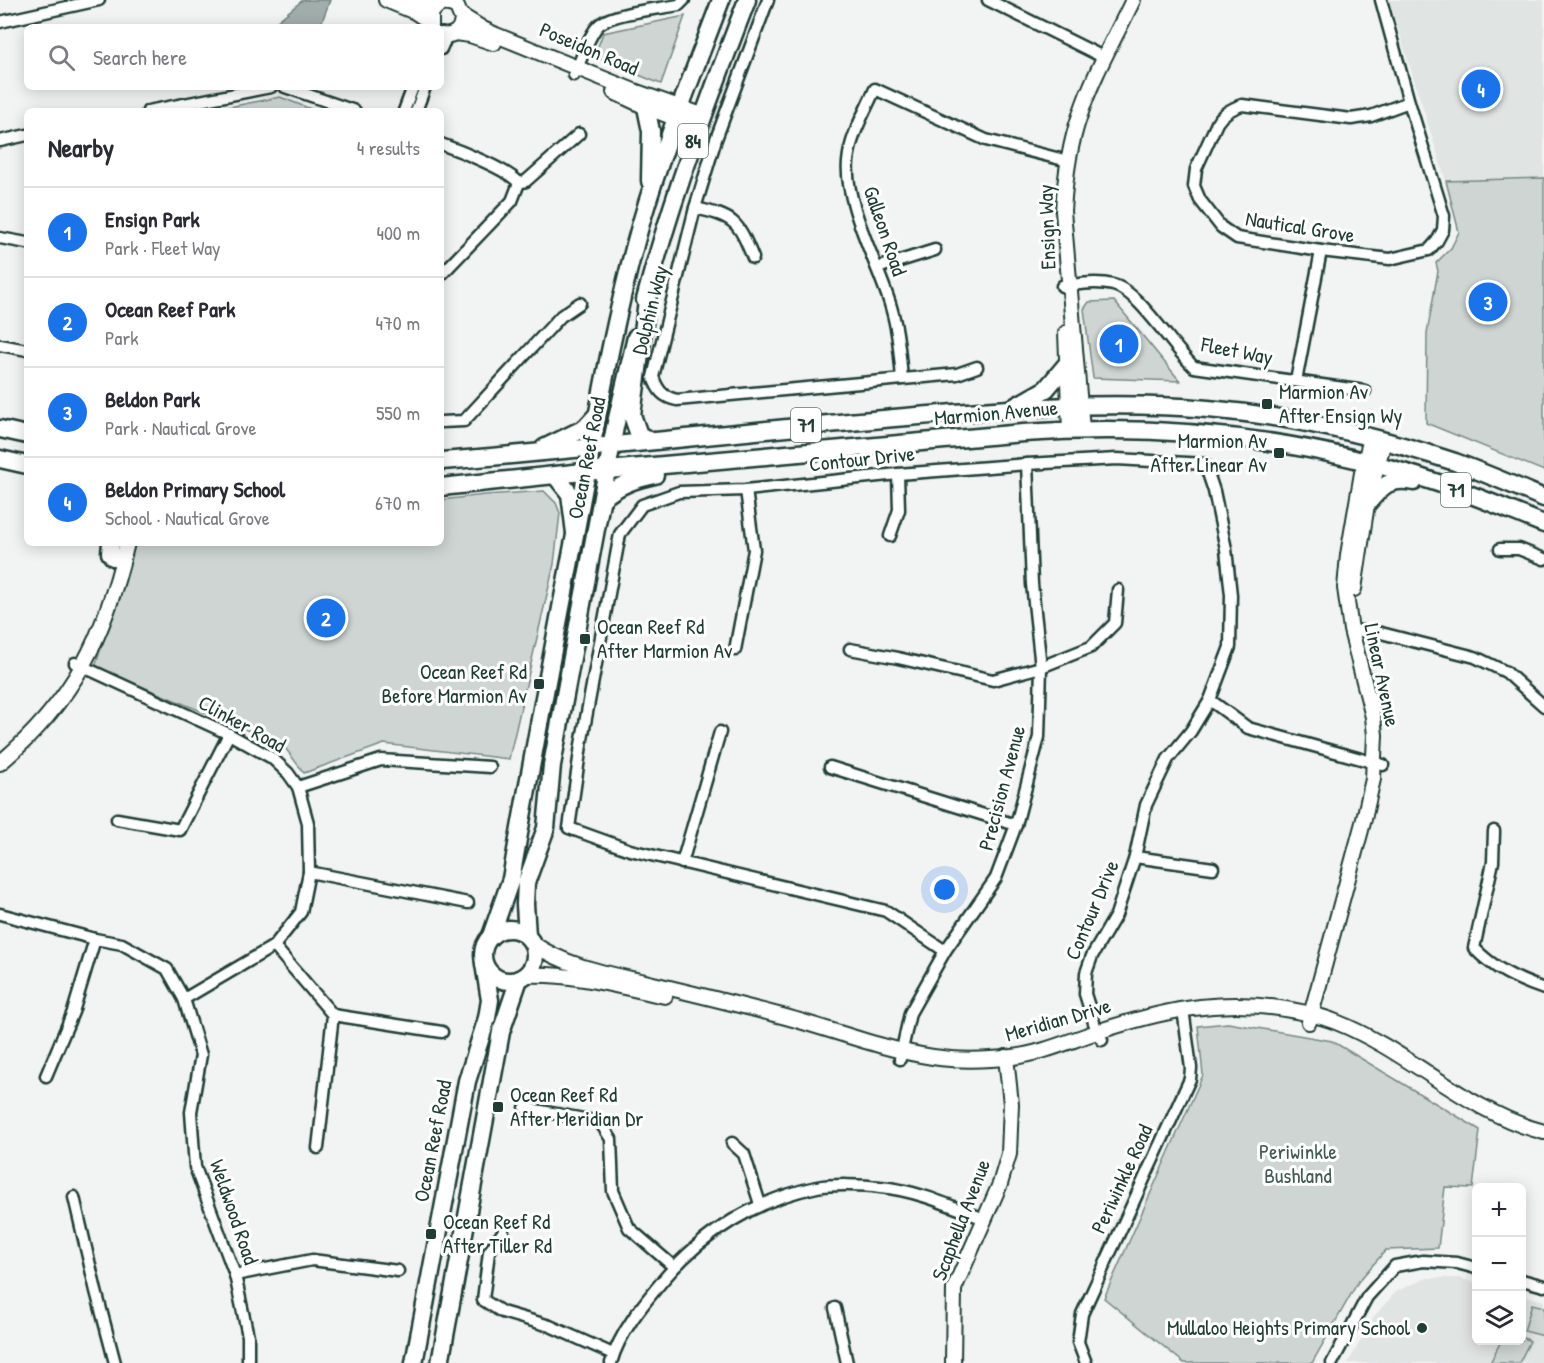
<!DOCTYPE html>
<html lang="en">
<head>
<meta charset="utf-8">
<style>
	:root { --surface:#fff; --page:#f7f7f7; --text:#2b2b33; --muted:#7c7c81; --line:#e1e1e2; --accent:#1a73e8 }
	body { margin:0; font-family:"Patrick Hand",sans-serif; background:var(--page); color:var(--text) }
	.controls { position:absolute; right:18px; bottom:18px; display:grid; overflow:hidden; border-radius:9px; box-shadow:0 3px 15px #0003 }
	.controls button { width:54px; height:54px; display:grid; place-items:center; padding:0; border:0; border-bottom:2px solid var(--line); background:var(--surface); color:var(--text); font:30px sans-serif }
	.you { position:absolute; left:945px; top:890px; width:21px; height:21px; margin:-15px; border:4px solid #fff; border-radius:50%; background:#1a73e8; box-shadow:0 0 0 9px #1a73e833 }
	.badge { display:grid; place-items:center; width:39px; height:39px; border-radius:50%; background:var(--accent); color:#fff; font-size:20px; font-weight:700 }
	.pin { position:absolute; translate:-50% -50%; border:3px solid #fff; box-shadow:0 2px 6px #0006 }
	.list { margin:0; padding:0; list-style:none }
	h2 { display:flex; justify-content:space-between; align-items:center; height:78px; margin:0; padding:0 24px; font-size:26px }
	h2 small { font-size:20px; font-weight:400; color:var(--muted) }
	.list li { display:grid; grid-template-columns:39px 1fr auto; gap:18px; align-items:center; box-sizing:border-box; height:90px; padding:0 24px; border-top:2px solid var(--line) }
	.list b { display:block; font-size:22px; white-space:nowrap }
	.list p { margin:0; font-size:20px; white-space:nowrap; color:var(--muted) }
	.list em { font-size:20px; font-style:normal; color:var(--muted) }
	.icon { flex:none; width:33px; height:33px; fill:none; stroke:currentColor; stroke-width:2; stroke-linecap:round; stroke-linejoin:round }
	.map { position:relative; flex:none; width:1544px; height:1363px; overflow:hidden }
	.search { position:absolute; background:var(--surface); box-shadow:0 3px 15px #0003; left:24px; top:24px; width:420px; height:66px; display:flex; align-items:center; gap:15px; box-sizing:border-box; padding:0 21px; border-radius:9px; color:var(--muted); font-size:22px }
	.panel { position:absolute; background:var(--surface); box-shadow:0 3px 15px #0003; left:24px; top:108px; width:420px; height:438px; border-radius:9px }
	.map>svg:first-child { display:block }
	.built { fill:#e0e4e3 }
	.green { fill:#ced5d3; stroke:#768984; stroke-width:1.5 }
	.water { fill:#a1adaa; stroke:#6d807b; stroke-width:1.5 }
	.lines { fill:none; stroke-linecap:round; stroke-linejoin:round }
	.minor-casing { stroke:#1f3d34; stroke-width:15 }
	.tertiary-casing { stroke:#1f3d34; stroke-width:18 }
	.primary-casing { stroke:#1f3d34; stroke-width:21 }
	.trunk-casing { stroke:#1f3d34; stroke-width:21 }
	.minor { stroke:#fff; stroke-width:10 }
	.tertiary { stroke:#fff; stroke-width:14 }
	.primary { stroke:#fff; stroke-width:16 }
	.trunk { stroke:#fff; stroke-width:16 }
	.poi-dot { fill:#1f3d34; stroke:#fff; stroke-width:2 }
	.labels { text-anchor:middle; stroke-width:6; stroke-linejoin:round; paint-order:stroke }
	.shield { fill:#fff; stroke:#627771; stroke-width:1.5 }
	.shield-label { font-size:20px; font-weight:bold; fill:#1f3d34 }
	.street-label { font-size:21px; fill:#1f3d34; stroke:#fff }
	.poi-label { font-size:21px; fill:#1f3d34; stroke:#fff; text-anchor:start }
	.park-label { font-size:21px; fill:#425b54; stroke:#fff }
</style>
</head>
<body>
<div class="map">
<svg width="1544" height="1363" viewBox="0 0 1544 1363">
	<rect width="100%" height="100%" fill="#f2f3f3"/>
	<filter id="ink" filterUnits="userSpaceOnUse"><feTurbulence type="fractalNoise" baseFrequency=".0167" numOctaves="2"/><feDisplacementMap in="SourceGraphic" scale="12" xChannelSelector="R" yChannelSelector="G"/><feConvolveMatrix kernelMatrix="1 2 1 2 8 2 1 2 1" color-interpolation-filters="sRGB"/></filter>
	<g filter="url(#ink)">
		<g class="built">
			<path d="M1389,0H1544V178L1446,181Z"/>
			<path d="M1427,1278H1459L1476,1283V1340H1522V1295L1544,1301V1363H1348L1375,1315L1397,1291Z"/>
		</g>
		<g class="green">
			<path d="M685,16L661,84L594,57L603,33Z"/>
			<path d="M280,97L316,111H209Z"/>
			<path d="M1544,178V471L1426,423L1427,333L1438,271L1436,263L1451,248L1459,232L1446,181Z"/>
			<path d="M1114,301L1180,381L1093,378L1084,309L1089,302Z"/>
			<path d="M544,491L556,503L560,513L554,564L509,759L384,744L304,773L283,745L95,667L135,543H441V500L485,495Z"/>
			<path d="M1228,1023L1332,1041L1480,1130L1473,1188L1445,1187L1438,1248L1386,1250L1358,1282L1312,1363H1184L1104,1298L1203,1075L1198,1026Z"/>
			<path d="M1532,1304L1544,1307V1336L1524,1331Z"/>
			<path d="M1522,1337L1530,1341L1519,1363H1490L1501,1341L1522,1340Z"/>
		</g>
		<path class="water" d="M303,0H330L320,27H277L276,22Z"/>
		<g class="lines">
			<g class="minor-casing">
				<g id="minor">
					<path d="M768,0L716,139L695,208L653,377C658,391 663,397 677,400L957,374L977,367"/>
					<path d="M988,0L1105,58"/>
					<path d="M1381,0L1409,102L1444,216L1443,230L1437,241L1429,250L1390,259L1321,251L1237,238L1221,227L1200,200L1194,186L1196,169L1217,123C1223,113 1231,109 1242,105L1351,119L1371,116L1409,102"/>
					<path d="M0,22L99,0"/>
					<path d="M441,49L447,36"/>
					<path d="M574,75C581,61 589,33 600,24C615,12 659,9 679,5L684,0"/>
					<path d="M285,87L355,111"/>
					<path d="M148,111L271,87"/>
					<path d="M404,111L413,87"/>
					<path d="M416,111L425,87"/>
					<path d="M0,141L27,135"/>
					<path d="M441,144C458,150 509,170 519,183L512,201L441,275"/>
					<path d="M519,183L526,181L579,134"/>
					<path d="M695,208C735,217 738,221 753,258"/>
					<path d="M0,238L27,243"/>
					<path d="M877,268L935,250"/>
					<path d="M1062,286C1078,284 1097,281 1113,285C1138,290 1173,348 1194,367L1365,391"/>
					<path d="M0,345L27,350"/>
					<path d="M902,379C900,355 898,330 891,307C879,266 844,203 848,162C850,136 865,112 875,89L986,140L1068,161"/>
					<path d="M1296,381L1321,251"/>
					<path d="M441,422L464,421L561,316L580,303"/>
					<path d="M890,536L899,510L898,474"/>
					<path d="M1500,549H1519L1544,559"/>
					<path d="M1351,630L1381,633L1475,657L1506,672L1544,706"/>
					<path d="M850,649L898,658L993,680L1041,667L1091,647L1115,623L1118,590"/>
					<path d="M735,650L754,550L746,490"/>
					<path d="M75,663L229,734L272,758L288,773L298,787L308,823L309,872L301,912L274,946L184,999"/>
					<path d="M1210,700L1248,728L1383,765"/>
					<path d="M830,767L1016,825"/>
					<path d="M298,787L381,760L490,767"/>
					<path d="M117,819L180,830L229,734"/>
					<path d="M1494,831L1493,862L1474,948C1494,969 1516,979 1544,989"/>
					<path d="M1135,857L1213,868"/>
					<path d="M682,863L720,732"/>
					<path d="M309,872L468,903"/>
					<path d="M0,914L95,939L122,944L167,969L184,999L201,1055L191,1112L195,1167L235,1275L248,1336V1363"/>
					<path d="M274,946L333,1015L318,1148"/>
					<path d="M945,951L886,911L630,850L569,828L581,745L620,534L642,505L679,492L746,490L898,474L1027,464L1117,459L1205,464L1214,491L1226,549L1231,595L1230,647L1210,700L1191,731L1168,759L1146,805L1135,857L1116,915L1092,956L1086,973L1085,994L1097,1032L1102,1040"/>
					<path d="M333,1015L442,1032"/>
					<path d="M900,1059L910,1013L945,951L996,878L1016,825L1039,737L1041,667L1032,584L1027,464"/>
					<path d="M46,1076L73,1012L95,939"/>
					<path d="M525,1108L600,1122L611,1139L613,1191L629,1228L674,1267"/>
					<path d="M732,1143L744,1154L760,1204"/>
					<path d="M74,1197L96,1291L115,1363"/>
					<path d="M503,1232L489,1252L483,1300L502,1312L550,1326L613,1354"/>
					<path d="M235,1275L312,1260L398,1271"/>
					<path d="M1522,1280L1544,1286"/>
					<path d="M835,1308L847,1363"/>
					<path d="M611,1363C619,1333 644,1303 664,1279C703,1233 757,1199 817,1187C831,1184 865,1185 880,1187C916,1190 951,1206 984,1219"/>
					<path d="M1086,1363L1078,1342L1082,1314L1190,1079L1191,1068L1183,1009"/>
					<path d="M1332,1363L1367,1297L1395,1266L1423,1261L1457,1263L1476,1268"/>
				</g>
			</g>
			<g class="tertiary-casing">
				<g id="tertiary">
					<path d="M386,0L415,12L430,22"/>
					<path d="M407,0L436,7"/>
					<path d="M462,16L483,29L496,35L634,91L702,115"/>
					<path d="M431,27V14C437,3 446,1 457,7L462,19C461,31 453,37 441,35"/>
					<path d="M455,33L470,35L494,43"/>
					<path d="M614,92L646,107L698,127"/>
					<path d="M1066,333L1070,430"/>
					<path d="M1082,429L1063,211C1065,178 1069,146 1080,115C1093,75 1115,38 1133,0"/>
					<path d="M1354,589L1367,504L1384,441"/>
					<path d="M0,763C74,701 105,636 127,543"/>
					<path d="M532,943C568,968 611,974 653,984C695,994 736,1004 778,1015C829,1028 880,1049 933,1057C959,1061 987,1060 1013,1057C1044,1053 1071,1040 1100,1031C1161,1011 1215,999 1279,1008C1298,1011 1319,1015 1336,1022C1410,1051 1466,1112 1544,1132"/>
					<path d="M526,975C574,973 618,986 665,996"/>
					<path d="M1309,1022L1364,819L1373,779L1375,735L1373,717L1351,630L1345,588L1348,555L1362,473L1371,438"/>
					<path d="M953,1363L954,1289L1000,1184L1009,1154L1011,1104L1006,1057"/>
				</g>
			</g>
			<g class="primary-casing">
				<g id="primary">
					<path d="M646,107L651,131L650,181"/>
					<path d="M645,300C672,197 709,99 747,0"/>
					<circle cx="509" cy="955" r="26"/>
					<path d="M491,936L511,879C531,764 553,649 575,535C595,430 612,325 641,223C663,147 693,74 721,0"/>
					<path d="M527,936L525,904L526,883L546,828L552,765L615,427L636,337"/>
					<path d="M414,1363L467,1081L487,1018L490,1000L484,964"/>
					<path d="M440,1363L501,1032L519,979"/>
				</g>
			</g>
			<g class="trunk-casing">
				<g id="trunk">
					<path d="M649,286L632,415L639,435L651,441"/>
					<path d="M1014,407L1046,389L1067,364"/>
					<path d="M0,429L27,435"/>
					<path d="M544,448L585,428L596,416"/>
					<path d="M0,459L27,465"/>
					<path d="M441,461C592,449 743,431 894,418C999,409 1104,400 1208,409C1292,416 1376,436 1455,462C1485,473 1515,486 1544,498"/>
					<path d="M555,475L570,494L575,533"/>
					<path d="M441,487L574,473L1023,433C1163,423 1304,438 1438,483C1474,495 1509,510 1544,524"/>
					<path d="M602,499C618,485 635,479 655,475"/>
					<path d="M1367,504C1382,486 1389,477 1414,482"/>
					<path d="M111,543L110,553L113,557"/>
				</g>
			</g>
			<use href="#minor" class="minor"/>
			<use href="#tertiary" class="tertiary"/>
			<use href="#primary" class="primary"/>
			<use href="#trunk" class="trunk"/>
		</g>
	</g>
	<g class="poi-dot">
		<rect x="1261" y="398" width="12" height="12" rx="3"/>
		<rect x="1273" y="447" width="12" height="12" rx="3"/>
		<rect x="579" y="633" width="12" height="12" rx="3"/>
		<rect x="533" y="678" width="12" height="12" rx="3"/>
		<rect x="492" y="1101" width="12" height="12" rx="3"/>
		<rect x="425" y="1228" width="12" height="12" rx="3"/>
		<circle cx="1422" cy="1328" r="6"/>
	</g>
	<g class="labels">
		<g class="shield">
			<rect x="678" y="124" width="30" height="34" rx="4.5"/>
			<rect x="791" y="408" width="30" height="34" rx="4.5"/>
			<rect x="1441" y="473" width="30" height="34" rx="4.5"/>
		</g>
		<g class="shield-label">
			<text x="693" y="148">84</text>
			<text x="806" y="432">71</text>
			<text x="1456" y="497">71</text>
		</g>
		<g class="street-label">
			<text transform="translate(589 49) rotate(23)" y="7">Poseidon Road</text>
			<text transform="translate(1047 227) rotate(-92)" y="7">Ensign Way</text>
			<text transform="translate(1300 227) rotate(9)" y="7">Nautical Grove</text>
			<text transform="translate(885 231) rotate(71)" y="7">Galleon Road</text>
			<text transform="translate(650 310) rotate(-76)" y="7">Dolphin Way</text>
			<text transform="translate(1237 351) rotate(11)" y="7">Fleet Way</text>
			<text transform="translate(996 413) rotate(-5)" y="7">Marmion Avenue</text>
			<text transform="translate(587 458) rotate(-79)" y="7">Ocean Reef Road</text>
			<text transform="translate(862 459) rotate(-6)" y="7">Contour Drive</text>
			<text transform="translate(1382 675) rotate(78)" y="7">Linear Avenue</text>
			<text transform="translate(242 724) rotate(29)" y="7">Clinker Road</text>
			<text transform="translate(1002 788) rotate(-75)" y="7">Precision Avenue</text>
			<text transform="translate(1092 910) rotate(-67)" y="7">Contour Drive</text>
			<text transform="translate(1058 1020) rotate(-16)" y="7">Meridian Drive</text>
			<text transform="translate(433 1141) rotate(-79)" y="7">Ocean Reef Road</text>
			<text transform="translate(1122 1179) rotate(-65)" y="7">Periwinkle Road</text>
			<text transform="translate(234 1212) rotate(71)" y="7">Weldwood Road</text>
			<text transform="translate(961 1220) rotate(-69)" y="7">Scaphella Avenue</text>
		</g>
		<g class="poi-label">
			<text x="1279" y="399">Marmion Av<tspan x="1279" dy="24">After Ensign Wy</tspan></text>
			<text x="1267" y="448" text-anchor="end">Marmion Av<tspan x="1267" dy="24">After Linear Av</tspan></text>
			<text x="597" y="634">Ocean Reef Rd<tspan x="597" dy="24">After Marmion Av</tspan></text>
			<text x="527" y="679" text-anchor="end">Ocean Reef Rd<tspan x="527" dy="24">Before Marmion Av</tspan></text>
			<text x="510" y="1102">Ocean Reef Rd<tspan x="510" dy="24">After Meridian Dr</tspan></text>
			<text x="443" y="1229">Ocean Reef Rd<tspan x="443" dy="24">After Tiller Rd</tspan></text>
			<text x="1410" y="1335" text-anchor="end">Mullaloo Heights Primary School</text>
		</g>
		<g class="park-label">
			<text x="1298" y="1159">Periwinkle<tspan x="1298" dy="24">Bushland</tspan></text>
		</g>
	</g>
</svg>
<div class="controls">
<button>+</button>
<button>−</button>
<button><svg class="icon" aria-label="layers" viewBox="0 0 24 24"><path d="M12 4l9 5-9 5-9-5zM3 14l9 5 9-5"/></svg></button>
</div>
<div class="you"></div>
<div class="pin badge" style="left:1119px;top:344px">1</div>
<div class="pin badge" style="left:326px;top:618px">2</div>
<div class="pin badge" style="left:1488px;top:302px">3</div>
<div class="pin badge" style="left:1481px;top:89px">4</div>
<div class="search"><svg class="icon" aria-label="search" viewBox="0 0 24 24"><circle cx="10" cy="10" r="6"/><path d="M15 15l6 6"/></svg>Search here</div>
<section class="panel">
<h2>Nearby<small>4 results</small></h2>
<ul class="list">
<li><span class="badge">1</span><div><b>Ensign Park</b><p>Park · Fleet Way</p></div><em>400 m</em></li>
<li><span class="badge">2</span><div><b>Ocean Reef Park</b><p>Park</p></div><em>470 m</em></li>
<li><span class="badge">3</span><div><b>Beldon Park</b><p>Park · Nautical Grove</p></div><em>550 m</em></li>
<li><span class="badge">4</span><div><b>Beldon Primary School</b><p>School · Nautical Grove</p></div><em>670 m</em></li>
</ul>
</section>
</div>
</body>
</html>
